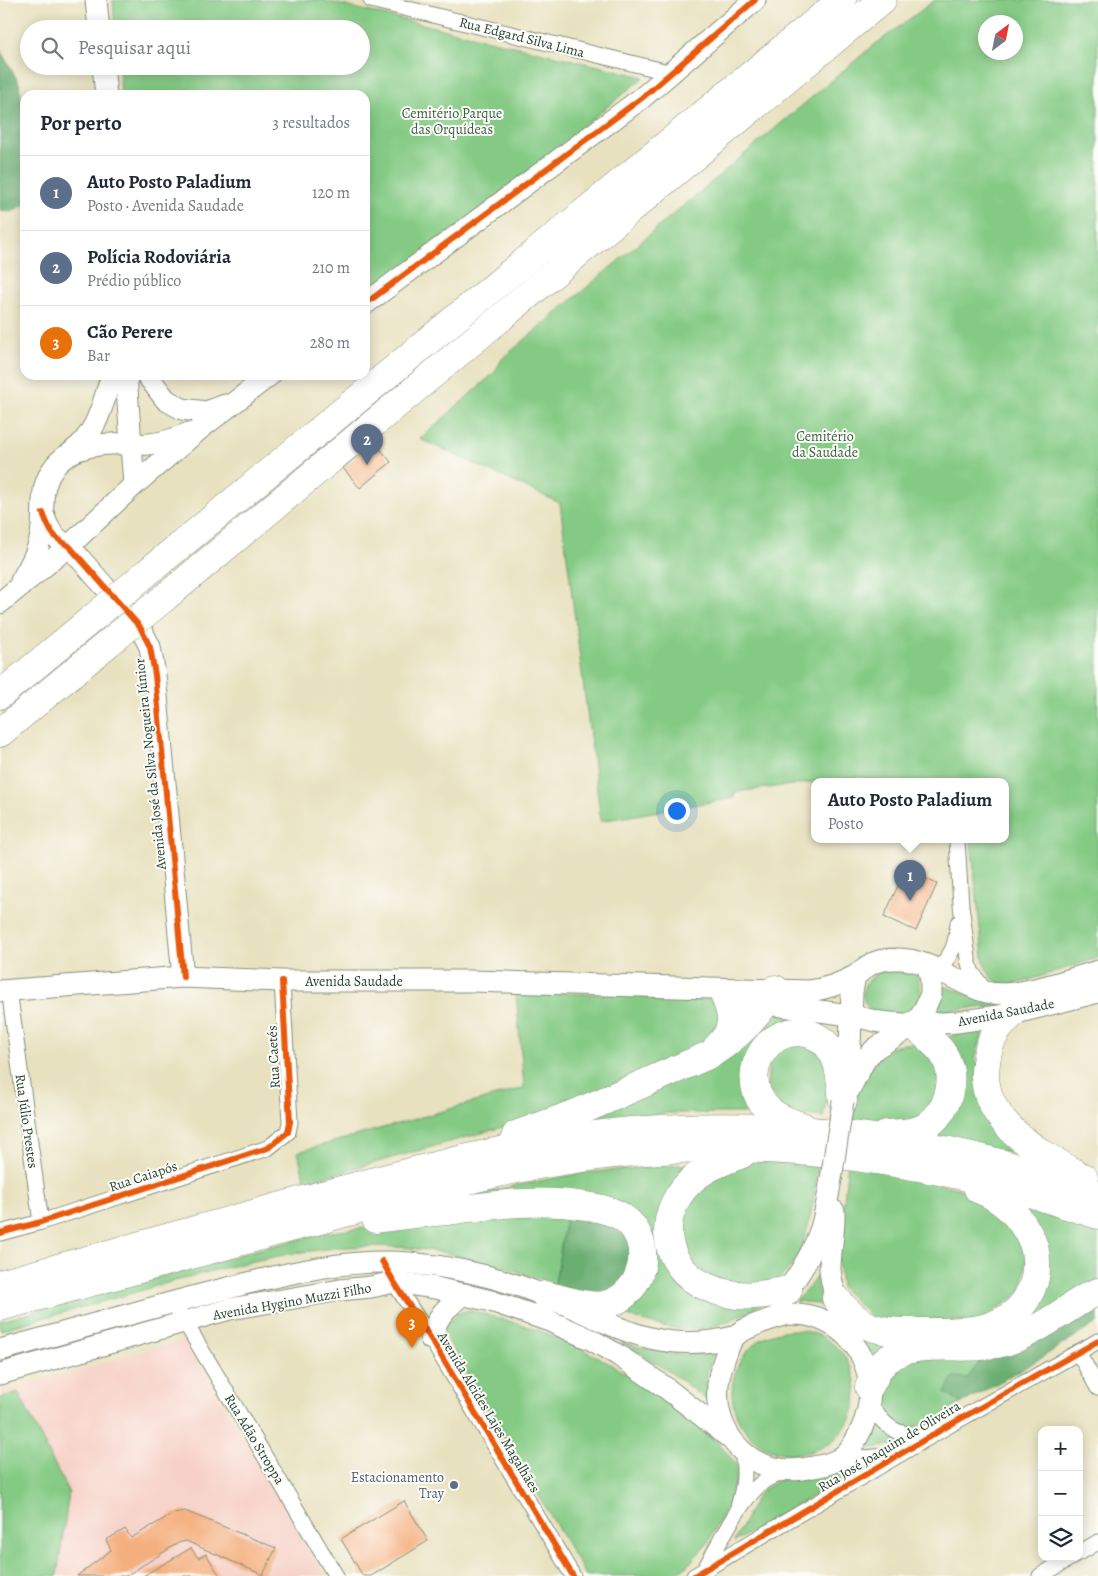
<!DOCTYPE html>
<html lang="pt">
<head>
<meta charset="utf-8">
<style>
	:root { --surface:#fff; --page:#f2f2f3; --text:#1f2937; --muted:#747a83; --line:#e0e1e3; --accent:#0b8043 }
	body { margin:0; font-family:Alegreya,serif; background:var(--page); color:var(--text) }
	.controls { position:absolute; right:15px; bottom:15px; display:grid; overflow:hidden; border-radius:10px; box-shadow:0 2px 12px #0003 }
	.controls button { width:45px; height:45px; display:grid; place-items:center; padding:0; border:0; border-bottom:1px solid var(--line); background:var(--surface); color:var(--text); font:25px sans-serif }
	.compass { position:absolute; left:978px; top:15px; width:45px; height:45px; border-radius:50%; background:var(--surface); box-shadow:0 2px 12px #0003; rotate:32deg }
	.you { position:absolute; left:676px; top:810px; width:18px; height:18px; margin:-12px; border:4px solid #fff; border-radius:50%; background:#1a73e8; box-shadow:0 0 0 8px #1a73e833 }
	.badge { display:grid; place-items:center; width:32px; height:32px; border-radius:50%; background:var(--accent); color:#fff; font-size:16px; font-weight:700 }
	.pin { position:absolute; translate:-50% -41px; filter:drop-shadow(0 1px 2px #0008) }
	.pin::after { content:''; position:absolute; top:26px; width:18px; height:15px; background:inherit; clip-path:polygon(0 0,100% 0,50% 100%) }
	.popup { position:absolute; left:811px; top:778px; width:198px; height:65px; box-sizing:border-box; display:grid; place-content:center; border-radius:10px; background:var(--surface); filter:drop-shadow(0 1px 4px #0005); font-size:16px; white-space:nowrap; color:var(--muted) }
	.popup b { font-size:19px; color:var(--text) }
	.popup::after { content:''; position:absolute; left:50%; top:100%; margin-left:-10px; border:10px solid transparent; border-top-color:var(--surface) }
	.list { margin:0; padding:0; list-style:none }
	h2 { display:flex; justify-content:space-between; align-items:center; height:65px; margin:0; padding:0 20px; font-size:21px }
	h2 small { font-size:16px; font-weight:400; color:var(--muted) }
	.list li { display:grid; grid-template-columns:32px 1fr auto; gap:15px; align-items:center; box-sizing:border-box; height:75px; padding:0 20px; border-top:1px solid var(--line) }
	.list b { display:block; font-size:19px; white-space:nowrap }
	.list p { margin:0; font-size:16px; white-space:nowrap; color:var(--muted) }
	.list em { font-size:16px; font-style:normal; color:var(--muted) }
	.icon { flex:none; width:28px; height:28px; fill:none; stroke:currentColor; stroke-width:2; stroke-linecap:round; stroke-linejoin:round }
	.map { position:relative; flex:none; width:1098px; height:1576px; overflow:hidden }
	.search { position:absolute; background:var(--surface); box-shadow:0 2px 12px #0003; left:20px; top:20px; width:350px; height:55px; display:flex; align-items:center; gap:12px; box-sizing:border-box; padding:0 18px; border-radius:28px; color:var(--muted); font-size:19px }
	.panel { position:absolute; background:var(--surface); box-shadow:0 2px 12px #0003; left:20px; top:90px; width:350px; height:290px; border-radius:15px }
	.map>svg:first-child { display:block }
	.built { fill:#f7d1c7 }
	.green { fill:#84ca84; stroke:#52845c; fill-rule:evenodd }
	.forest { fill:#6bae72; stroke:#457653 }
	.building { fill:#f5af7e }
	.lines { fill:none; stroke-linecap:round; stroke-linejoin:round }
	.street-casing { stroke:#848f7a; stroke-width:17 }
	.secondary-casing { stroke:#848f7a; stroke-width:23 }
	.highway-casing { stroke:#848f7a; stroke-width:29 }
	.street { stroke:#fff; stroke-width:15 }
	.secondary { stroke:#fff; stroke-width:21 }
	.highway { stroke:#fff; stroke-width:28 }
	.secondary-bridge-casing { stroke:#848f7a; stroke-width:23; stroke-linecap:butt }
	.highway-bridge-casing { stroke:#848f7a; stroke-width:29; stroke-linecap:butt }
	.secondary-bridge { stroke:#fff; stroke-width:21 }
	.highway-bridge { stroke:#fff; stroke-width:28 }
	.cycleway-casing { stroke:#fdfcf7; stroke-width:9 }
	.cycleway { stroke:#e8590c; stroke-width:6 }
	.service-dot { fill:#5c6f8a; stroke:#fdfcf7; stroke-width:2 }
	.labels { text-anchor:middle; stroke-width:4; stroke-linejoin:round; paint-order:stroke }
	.street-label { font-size:14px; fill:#1f3d34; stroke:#fdfcf7 }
	.park-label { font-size:14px; fill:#386048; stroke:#fdfcf7 }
	.service-label { font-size:14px; fill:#4e5e75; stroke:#fdfcf7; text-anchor:end }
</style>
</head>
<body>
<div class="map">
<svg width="1098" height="1576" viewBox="0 0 1098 1576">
	<rect width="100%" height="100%" fill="#fdfcf7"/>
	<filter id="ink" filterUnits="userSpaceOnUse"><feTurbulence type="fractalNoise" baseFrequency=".02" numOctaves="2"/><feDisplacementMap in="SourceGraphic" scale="10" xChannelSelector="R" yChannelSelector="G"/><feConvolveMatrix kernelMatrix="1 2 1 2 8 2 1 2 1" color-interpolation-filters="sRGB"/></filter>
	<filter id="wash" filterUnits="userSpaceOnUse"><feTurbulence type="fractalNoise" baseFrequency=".0096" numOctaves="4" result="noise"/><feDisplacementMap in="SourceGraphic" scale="20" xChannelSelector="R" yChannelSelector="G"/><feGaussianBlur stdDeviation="1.12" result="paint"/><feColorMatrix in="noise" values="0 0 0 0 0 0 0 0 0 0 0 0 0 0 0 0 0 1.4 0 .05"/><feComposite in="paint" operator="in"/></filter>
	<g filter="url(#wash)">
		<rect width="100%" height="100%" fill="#e8e1bf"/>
		<path class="built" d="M185,1340L325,1576H0V1392Z"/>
		<g class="green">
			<path d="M113,0H321L644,77L365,303V95H121L119,66H361V29H115Z"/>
			<path d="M935,0H1098V958L1017,984C996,987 987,977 983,957L971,840H1005V782H891L858,777L734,792V798L601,821L560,503L420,439L495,372L502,359L869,49ZM986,22H1016V52H986Z"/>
			<path d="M898,967C902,968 909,969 913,971C916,974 919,980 920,985C926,1011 893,1019 874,1011C869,1009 865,1004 864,1000C858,977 882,971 898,967Z"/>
			<path d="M940,985L971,995L1015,999L1000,1006L935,1011L942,994Z"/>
			<path d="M516,992L704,997L718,1004L723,1019L704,1044L532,1119L305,1182L298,1152L524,1088Z"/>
			<path d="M773,1012L813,1023L773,1027L755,1113H666L559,1127Z"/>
			<path d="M985,1028L975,1059L1041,1160L925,1134L937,1127L947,1037Z"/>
			<path d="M903,1044H919L940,1069L935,1107L905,1127L853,1123L857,1092L861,1077L890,1048Z"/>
			<path d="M786,1045L820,1047L830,1082L823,1117L799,1114L785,1110L767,1088L769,1059Z"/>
			<path d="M848,1161L964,1190L996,1205L1028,1253L1021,1292L979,1322L872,1318L841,1287L838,1259Z"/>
			<path d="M761,1162L818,1166C813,1201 808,1275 764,1285C758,1286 748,1284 741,1283C731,1283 706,1277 698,1269C689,1259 682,1245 675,1234L694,1187L747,1163Z"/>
			<path d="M700,1163L663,1247L761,1304C705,1339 675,1334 615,1311L636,1216L450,1201L518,1185L582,1173Z"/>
			<path d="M1023,1207L1098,1232V1282L1011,1331L1032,1304Z"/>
			<path d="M567,1210L555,1284C504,1266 453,1251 398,1247C315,1242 232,1265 153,1287C102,1302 51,1316 0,1330V1321L256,1250L325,1233L431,1219Z"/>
			<path d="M817,1275V1288L823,1307L816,1303L795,1301L809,1287Z"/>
			<path d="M469,1310C503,1319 536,1328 568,1342C608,1360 653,1390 687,1417C707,1433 725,1447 738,1468L734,1492L707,1544L687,1566L670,1576H586L444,1334L443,1327L455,1314Z"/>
			<circle cx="794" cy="1392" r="62"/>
			<path d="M857,1333L908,1338L874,1362L865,1342Z"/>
			<path d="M621,1342C657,1352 676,1357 714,1353L707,1372L706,1400L673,1374Z"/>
			<path d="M986,1353L968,1378L945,1392L962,1403C947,1411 930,1423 913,1427C905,1430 900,1425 893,1421C868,1404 887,1381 898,1360Z"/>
			<path d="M18,1392L69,1493L57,1576H0V1398Z"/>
			<path d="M876,1422L902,1440L896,1444L859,1451L872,1433Z"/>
			<path d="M860,1468L734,1542L758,1494L776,1481Z"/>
		</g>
		<g class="forest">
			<path d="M0,50L19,83L25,127V204L11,212L0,210Z"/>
			<path d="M567,1210L592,1213L634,1241L631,1278L596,1299L555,1284Z"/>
			<path d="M1098,1300V1322L1028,1366L962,1403L945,1393L954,1377L968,1378L986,1353Z"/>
		</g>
		<g id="blocks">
			<g class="building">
				<path d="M373,440L391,462L360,488L343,468L356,457L351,451Z"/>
				<path d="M911,872L937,884L916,931L884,917L899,883L905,886Z"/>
				<path d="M404,1501L428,1541L371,1576H363L341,1539Z"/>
				<path d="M185,1511L276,1548L263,1575L186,1541L178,1543L126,1576H77L111,1550L106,1540L125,1529L131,1538L174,1513Z"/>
				<path d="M191,1548L198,1558L206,1554L220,1576H143Z"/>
			</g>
		</g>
	</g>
	<g filter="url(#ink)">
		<use href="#blocks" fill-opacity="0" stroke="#848f7a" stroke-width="1"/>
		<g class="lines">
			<g class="street-casing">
				<g id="street">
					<path d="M371,0L672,73"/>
					<path d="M957,840L961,905L968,959L971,971L985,991"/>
					<path d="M937,970C953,954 956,945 958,923"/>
					<path d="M9,990L41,1222"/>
					<path d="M0,1233L41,1222L268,1148L288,1132L290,1122L282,981"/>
					<path d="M390,1276L431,1339L573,1576"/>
					<path d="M173,1302L336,1576"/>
					<path d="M1078,1352L1098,1388"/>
					<path d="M870,1405C887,1430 901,1440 932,1431"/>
					<path d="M835,1461L894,1455"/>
					<path d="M738,1507C744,1486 746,1474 742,1452"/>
					<path d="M1079,1553L1098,1542"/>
					<path d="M705,1569C720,1542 740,1499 764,1481C771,1476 782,1474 790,1471"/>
					<path d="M694,1576L946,1427L1098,1341"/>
					<path d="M1040,1576L1072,1557"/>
				</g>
			</g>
			<g class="secondary-casing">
				<g id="secondary">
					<path d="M96,0L99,29"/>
					<path d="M103,66L106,95"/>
					<path d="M365,304L643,97L755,0"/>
					<path d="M126,375L134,485"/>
					<path d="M147,375L166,400L182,409L206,412L225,405"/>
					<path d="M73,451C97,434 103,402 112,375"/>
					<path d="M43,513C50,531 52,537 69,546L140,627L150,647L155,675L183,977"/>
					<path d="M21,581C29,567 38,552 41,535C44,519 41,502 45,486C54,455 80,445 111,444C123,443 136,445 149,444C163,443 177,438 189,433"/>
					<path d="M0,603L69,546L134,485L201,428L270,375"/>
					<path d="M0,991L183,977L282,981H470L809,991C825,989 838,985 853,977C858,975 862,969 868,966C876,960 887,959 897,959C929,958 957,984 986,992C1014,1000 1069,979 1098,971"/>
					<path d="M751,1002L850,1015L880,1022L914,1025L957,1022L1012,1014L1098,992"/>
					<path d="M845,1083L850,1047L852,992L855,976"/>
					<path d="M843,1101L866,1058L876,1048L914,1025L923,1012L931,994V981L928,966"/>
					<path d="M834,1211C835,1231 830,1250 830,1269C831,1284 836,1297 839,1312"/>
					<path d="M779,1301C797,1279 812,1256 821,1228C826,1212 828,1195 831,1179"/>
					<path d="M787,1314C793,1314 800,1314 806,1315C860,1326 884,1381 861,1430C856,1441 847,1456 835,1461C825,1466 812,1467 802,1469C781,1472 757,1466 742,1451C715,1426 712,1389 725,1357C727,1351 730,1341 735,1336C746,1326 772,1319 787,1314Z"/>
					<path d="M431,1339C438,1313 445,1309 465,1294"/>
					<path d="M0,1350C77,1330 154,1306 232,1287C289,1273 349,1258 409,1263C455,1267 503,1278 546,1296C615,1324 655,1356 734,1337"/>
					<path d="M0,1374L230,1309L340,1290L371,1287L394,1282L436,1288L491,1301L547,1320L592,1340L618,1355L666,1388L730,1438"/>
				</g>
			</g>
			<g class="highway-casing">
				<g id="highway">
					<path d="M143,576L842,0"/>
					<path d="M163,599L882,0"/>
					<path d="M0,695L94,617"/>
					<path d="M0,733L111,641"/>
					<path d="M1012,1014C1007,1019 1001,1025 997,1031C991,1040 987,1052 986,1063C976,1121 1042,1154 1084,1178"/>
					<path d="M717,1047C734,1031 734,1018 725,997"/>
					<path d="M802,1126C788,1122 772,1116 763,1104C739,1071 769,1022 810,1034C822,1038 831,1047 836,1060C841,1072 841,1088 843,1101"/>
					<path d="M887,1134C900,1133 913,1134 925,1127C949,1112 959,1076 942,1052C934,1042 923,1034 914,1025"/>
					<path d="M516,1135L574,1114L711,1054C737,1037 759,1016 775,989"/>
					<path d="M742,1154C727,1160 711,1165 698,1175C655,1207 658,1267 709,1288C735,1299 761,1296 788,1290"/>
					<path d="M376,1219C399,1215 423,1213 447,1211C493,1205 540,1198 586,1206C598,1208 612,1210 622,1217C657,1240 644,1297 604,1305C588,1308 561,1299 545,1295"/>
					<path d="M0,1284C100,1256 200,1229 300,1201C408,1172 519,1141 631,1131C783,1118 956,1139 1098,1195"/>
					<path d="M836,1298C845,1310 856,1321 871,1327C889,1333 908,1332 927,1332C963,1332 1006,1333 1027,1298C1032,1289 1036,1280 1036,1270C1037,1257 1035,1244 1028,1233C1017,1213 1000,1197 978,1189"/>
					<path d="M0,1307C109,1277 218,1247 327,1218C385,1202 443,1185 502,1172C588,1154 679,1145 766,1149C849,1153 932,1167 1012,1188C1041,1196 1069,1206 1098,1215"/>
					<path d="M869,1387C873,1381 876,1372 880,1367C906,1334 961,1353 997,1344C1030,1337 1060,1313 1088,1296L1098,1292"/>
				</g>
			</g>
			<use href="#street" class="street"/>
			<use href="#secondary" class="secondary"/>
			<use href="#highway" class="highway"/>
			<g class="secondary-bridge-casing">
				<path id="secondary-bridge" d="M831,1179L843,1101"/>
			</g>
			<g class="highway-bridge-casing">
				<g id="highway-bridge">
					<path d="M94,617L143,576"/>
					<path d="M111,641L163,599"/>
				</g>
			</g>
			<use href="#secondary-bridge" class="secondary-bridge"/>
			<use href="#highway-bridge" class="highway-bridge"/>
			<g class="cycleway-casing">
				<g id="cycleway">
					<path d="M365,304L643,97L755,0"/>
					<path d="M43,513C50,531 52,537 69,546L140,627L150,647L155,675L183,977"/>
					<path d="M0,1233L41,1222L268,1148L288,1132L290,1122L282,981"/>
					<path d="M382,1261L394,1282L431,1339L573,1576"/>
					<path d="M694,1576L946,1427L1098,1341"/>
				</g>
			</g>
			<use href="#cycleway" class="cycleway"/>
		</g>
	</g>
	<circle class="service-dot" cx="454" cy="1485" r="5"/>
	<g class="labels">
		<g class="street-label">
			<text transform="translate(522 37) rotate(14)" y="5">Rua Edgard Silva Lima</text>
			<text transform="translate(150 764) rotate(-96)" y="5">Avenida José da Silva Nogueira Júnior</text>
			<text x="354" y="986">Avenida Saudade</text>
			<text transform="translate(1006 1012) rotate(-11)" y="5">Avenida Saudade</text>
			<text transform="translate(273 1057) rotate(-93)" y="5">Rua Caetés</text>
			<text transform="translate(27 1121) rotate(82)" y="5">Rua Júlio Prestes</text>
			<text transform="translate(143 1176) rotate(-18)" y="5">Rua Caiapós</text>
			<text transform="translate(292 1301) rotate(-10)" y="5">Avenida Hygino Muzzi Filho</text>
			<text transform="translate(489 1412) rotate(59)" y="5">Avenida Alcides Lajes Magalhães</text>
			<text transform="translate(255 1439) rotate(59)" y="5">Rua Adão Stroppa</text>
			<text transform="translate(889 1446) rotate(-31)" y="5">Rua José Joaquim de Oliveira</text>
		</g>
		<g class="park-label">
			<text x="452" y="118">Cemitério Parque<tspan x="452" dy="16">das Orquídeas</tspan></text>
			<text x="825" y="441">Cemitério<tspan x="825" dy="16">da Saudade</tspan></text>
		</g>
		<g class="service-label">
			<text x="444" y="1482">Estacionamento<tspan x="444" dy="16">Tray</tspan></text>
		</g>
	</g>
</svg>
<div class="controls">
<button>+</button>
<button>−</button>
<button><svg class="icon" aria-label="layers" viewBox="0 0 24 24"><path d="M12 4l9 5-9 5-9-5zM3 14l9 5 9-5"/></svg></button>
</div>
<svg class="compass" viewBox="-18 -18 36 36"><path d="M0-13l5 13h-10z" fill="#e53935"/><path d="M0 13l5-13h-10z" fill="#747a83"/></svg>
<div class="you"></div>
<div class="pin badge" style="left:910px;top:901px;background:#5c6f8a">1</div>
<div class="popup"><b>Auto Posto Paladium</b>Posto</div>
<div class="pin badge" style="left:367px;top:465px;background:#5c6f8a">2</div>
<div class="pin badge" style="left:412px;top:1348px;background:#e8710a">3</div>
<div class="search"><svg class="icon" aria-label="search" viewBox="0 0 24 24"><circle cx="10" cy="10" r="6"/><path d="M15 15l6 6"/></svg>Pesquisar aqui</div>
<section class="panel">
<h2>Por perto<small>3 resultados</small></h2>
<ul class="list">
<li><span class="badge" style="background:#5c6f8a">1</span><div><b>Auto Posto Paladium</b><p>Posto · Avenida Saudade</p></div><em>120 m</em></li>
<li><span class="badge" style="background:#5c6f8a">2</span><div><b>Polícia Rodoviária</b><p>Prédio público</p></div><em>210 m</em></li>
<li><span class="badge" style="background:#e8710a">3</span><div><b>Cão Perere</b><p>Bar</p></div><em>280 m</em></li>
</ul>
</section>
</div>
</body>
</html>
